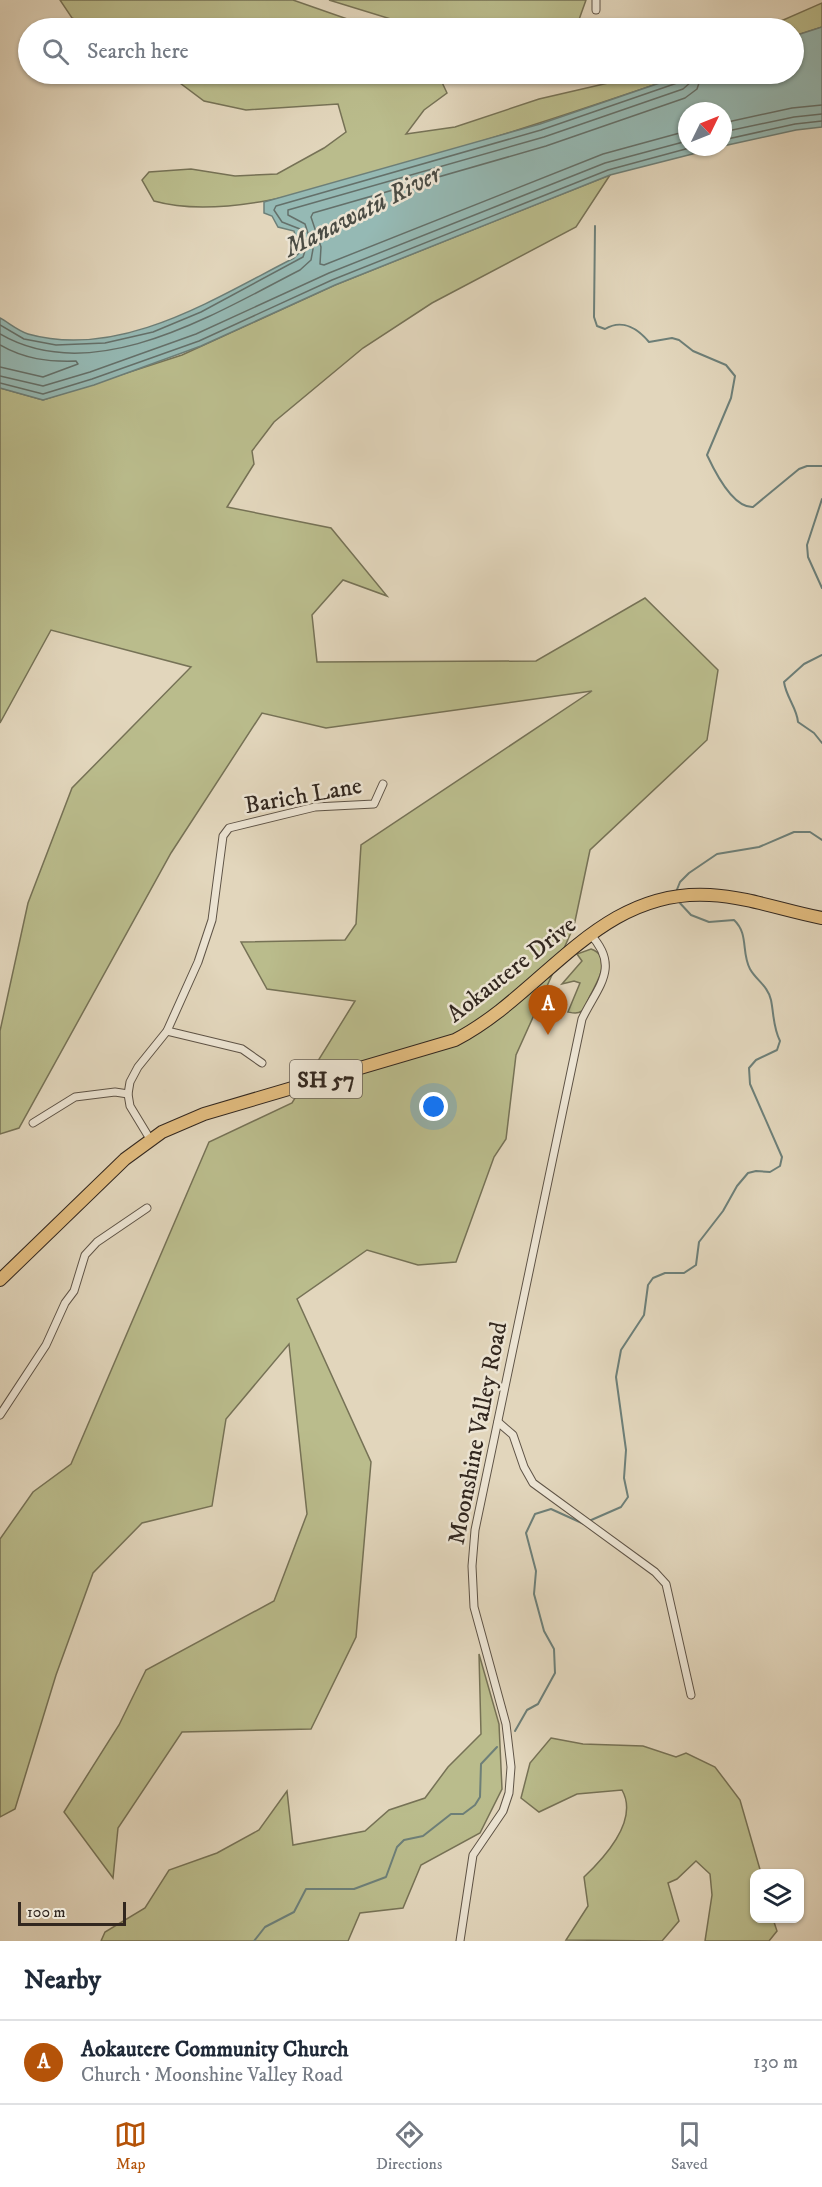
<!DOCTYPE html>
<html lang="en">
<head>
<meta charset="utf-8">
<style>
	:root { --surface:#fff; --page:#f2f2f3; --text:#1f2937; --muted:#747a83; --line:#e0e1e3; --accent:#b45309 }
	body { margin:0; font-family:"IM FELL DW Pica",serif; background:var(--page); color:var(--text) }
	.controls { position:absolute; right:18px; bottom:18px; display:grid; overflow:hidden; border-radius:12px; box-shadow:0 2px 4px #0004 }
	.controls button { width:54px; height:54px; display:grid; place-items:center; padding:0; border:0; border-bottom:2px solid var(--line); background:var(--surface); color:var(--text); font:30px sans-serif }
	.compass { position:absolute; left:678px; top:102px; width:54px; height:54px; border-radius:50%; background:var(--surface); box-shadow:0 2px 4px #0004; rotate:47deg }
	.scale { position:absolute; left:18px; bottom:15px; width:108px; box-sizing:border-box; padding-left:6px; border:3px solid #32271f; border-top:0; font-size:16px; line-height:21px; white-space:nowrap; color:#32271f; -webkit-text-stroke:4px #ece4d3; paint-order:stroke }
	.you { position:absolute; left:434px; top:1107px; width:21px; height:21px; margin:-15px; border:4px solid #fff; border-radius:50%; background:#1a73e8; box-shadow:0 0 0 9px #1a73e833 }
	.badge { display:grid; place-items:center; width:39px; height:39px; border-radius:50%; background:var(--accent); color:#fff; font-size:20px; font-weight:700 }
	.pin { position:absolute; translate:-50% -50px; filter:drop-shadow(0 2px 3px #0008) }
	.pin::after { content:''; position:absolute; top:32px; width:21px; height:18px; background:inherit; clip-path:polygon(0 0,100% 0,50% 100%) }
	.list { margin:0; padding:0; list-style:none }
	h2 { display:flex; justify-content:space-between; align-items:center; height:78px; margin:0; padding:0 24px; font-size:26px }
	h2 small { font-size:20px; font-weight:400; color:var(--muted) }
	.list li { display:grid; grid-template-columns:39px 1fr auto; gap:18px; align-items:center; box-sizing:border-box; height:84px; padding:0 24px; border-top:2px solid var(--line) }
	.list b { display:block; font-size:22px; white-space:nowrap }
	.list p { margin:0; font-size:20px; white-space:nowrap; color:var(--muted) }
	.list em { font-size:20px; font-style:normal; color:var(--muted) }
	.icon { flex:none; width:33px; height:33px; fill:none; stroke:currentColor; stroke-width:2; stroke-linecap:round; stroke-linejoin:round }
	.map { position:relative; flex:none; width:822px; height:1941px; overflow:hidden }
	.search { position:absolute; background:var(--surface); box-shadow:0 2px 4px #0004; left:18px; right:18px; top:18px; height:66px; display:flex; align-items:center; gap:15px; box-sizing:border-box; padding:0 21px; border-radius:33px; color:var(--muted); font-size:22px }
	.sheet { height:162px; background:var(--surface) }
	nav { display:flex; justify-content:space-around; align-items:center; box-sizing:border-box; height:84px; border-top:2px solid var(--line); background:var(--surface); font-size:16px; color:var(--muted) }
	nav a { display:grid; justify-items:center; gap:3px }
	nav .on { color:var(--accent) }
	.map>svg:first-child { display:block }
	.green { fill:#babc8c; stroke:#767256; stroke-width:1.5 }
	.water { fill:#95b9b4; stroke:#6d7f78; stroke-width:1.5 }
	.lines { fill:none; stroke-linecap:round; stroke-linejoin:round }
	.shore { stroke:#64706a; stroke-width:1.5 }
	.stream { stroke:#6d7f78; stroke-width:2 }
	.street-casing { stroke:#5e5346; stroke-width:9 }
	.highway-casing { stroke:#32271f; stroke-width:14 }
	.street { stroke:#ece4d3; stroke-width:7 }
	.highway { stroke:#e1bb7e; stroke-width:12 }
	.labels { text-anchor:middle; stroke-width:5; stroke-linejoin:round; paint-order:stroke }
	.shield { fill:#ece4d3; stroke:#6a6055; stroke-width:1.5 }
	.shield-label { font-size:22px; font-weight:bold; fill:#32271f }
	.street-label { font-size:24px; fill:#32271f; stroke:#ece4d3 }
	.water-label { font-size:26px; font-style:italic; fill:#4b4c44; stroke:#ece4d3 }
</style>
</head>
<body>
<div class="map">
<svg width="822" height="1941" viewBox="0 0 822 1941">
	<rect width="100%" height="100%" fill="#e2d6bc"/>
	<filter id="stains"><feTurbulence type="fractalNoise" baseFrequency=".00333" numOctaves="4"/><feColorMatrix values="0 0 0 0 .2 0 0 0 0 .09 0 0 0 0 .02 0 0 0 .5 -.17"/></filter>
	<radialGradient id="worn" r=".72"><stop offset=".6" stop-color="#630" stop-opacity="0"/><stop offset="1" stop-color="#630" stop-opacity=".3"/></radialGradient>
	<g class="green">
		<path d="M60,0H293L373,28H95L72,18Z"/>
		<path d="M329,0H586L576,28H420Z"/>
		<path d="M822,3V27L794,36V28H765Z"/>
		<path d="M168,74H441L439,76L447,93L424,110L406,134L455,127L539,99L647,74H686C596,105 505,135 413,162C340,183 228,222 154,201L142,180L149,172L191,169L235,176L277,174L324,148L346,132L338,104L246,110L204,101Z"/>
		<path d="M610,175L576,227L432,303L363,348L274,422L252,451L254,464L227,507L331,528L387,596L343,580L312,615L317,662L536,661L645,598L718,670L707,740L590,850L574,926L516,1055L506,1139L494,1157L456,1262L418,1265L367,1250L297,1299L371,1462L356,1637L311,1729L182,1732L118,1828L113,1878L64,1812L119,1725L146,1670L274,1601L307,1514L289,1344L226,1419L212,1506L142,1523L93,1573L56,1675L15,1809L0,1817V1539L33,1492L71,1464L209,1142L292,1103L355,1001L267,989L241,942L345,940L356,924L361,845L592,691L326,728L262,713L171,853L19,1128L0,1134V1031L28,903L72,788L191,667L51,630L0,723V388L43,400L182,355L335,285Z"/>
		<path d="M591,949C613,957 598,980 591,994C588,999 586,1007 582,1011C577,1014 573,1013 568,1012L580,983L574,981L562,984L582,961L577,954Z"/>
		<path d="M479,1654L499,1724L502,1789L480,1833L421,1865L403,1908L360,1913L348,1941H101L105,1932L145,1908L169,1870L217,1853L259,1830L287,1791L293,1845L365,1831L389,1810L425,1798L448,1767L481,1734Z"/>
		<path d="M551,1738L583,1744L643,1746L676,1757L686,1753L715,1767L740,1800L761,1873L754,1874V1918L773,1919L777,1931L769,1941H705L712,1895L710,1874L696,1861L677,1879L668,1883L679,1921L662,1941L566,1940L588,1906L584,1877C605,1857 639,1820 622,1790L577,1794L539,1812L521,1798L530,1763Z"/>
	</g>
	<path class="water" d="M822,27V127L796,130L723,146V111H687V147H720L610,175L335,285L201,346L94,385L43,400L0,388V318C9,323 18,331 28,334C121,360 215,298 294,258L300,252L294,231L278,227L272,216L264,213V202L540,124L686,74H794V36Z"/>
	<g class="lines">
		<g class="shore">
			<path d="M723,123L792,108L822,105"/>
			<path d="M687,131L603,154L324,265L320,264L321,247L311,217L313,213L546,146L685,98L697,89L702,74"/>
			<path d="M723,132L794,117L822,114"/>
			<path d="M723,140L795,124L822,121"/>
			<path d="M0,325L24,339L56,345L105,343L153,332L201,312L303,257L305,251L300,229L282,222L274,210L276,206L541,130L680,82L685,74"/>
			<path d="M0,334C94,389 216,313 300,270L311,260L313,249L305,224L288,215V210L544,137L683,89L691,82L692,74"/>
			<path d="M0,345C24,359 48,362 76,361L78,364L43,377L0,367"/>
			<path d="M0,376L43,386L90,372L196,334L329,273L605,163L687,141"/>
			<path d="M0,383L43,394L92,379L199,341L332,280L608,170L693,147"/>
		</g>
		<g class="stream">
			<path d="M595,226L594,317L597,326L605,329C623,318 639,330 649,342L672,338L679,340L693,351L726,365L735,376L731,398L707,455C714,470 733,508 753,507L799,469L807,466H822"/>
			<path d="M822,499L807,545L808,557L822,588"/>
			<path d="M822,655L804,664L784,682C786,697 797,708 798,722L814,733L822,743"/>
			<path d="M676,892L680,882L689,873L717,854L759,847L794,832H810L822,840"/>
			<path d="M589,1521L621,1507L628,1497L624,1478L626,1450L616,1377L621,1350L644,1315L648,1285L653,1278L665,1273H684L696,1265L699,1242L723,1211L737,1186L748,1173L756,1171L770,1172L780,1166L782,1157L750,1084L749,1068L756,1060L777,1050L780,1041C773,1027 774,1015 771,1000C768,986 756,980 750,969C741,952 749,934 734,920L709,922L691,915L678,901"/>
			<path d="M515,1731L527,1710L538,1704L555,1673L554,1649L544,1631L534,1594L536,1571L526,1533L535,1514L551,1509L584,1524"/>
			<path d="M254,1941L265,1927L294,1912L306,1889H354L386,1877L397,1847L404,1840L423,1836L451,1814H463L475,1805L480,1797L481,1764L497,1747"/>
		</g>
		<g class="street-casing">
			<g id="street">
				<path d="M596,10V0"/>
				<path d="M167,1031L242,1049L262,1063"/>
				<path d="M33,1123L75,1097L115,1092L128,1094"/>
				<path d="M150,1139L130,1106L128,1094L130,1082L138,1067L167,1031L198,962L212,920L223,836L229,828L315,807L374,804L383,784"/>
				<path d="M0,1415L46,1345L65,1303L74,1291L85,1255L97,1242L147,1208"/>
				<path d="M498,1422L513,1435L524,1467L533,1483L655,1572L666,1584L691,1695"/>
				<path d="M460,1941L473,1855L503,1811L509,1793L511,1767L506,1724L474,1607L472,1566L475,1530L582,1019C598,986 621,967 590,934"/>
			</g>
		</g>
		<g class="highway-casing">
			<path id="highway" d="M0,1280L125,1159L162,1132L204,1114L455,1040C544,994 598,888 710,895C748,897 785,911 822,918"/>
		</g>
		<use href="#street" class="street"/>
		<use href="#highway" class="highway"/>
	</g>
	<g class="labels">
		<rect class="shield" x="290" y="1060" width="72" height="38" rx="4.5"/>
		<g class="shield-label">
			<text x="326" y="1087">SH 57</text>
		</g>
		<g class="street-label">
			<text transform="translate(303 795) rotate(-10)" y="8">Barich Lane</text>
			<text transform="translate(511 969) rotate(-38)" y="8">Aokautere Drive</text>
			<text transform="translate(477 1433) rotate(-79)" y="8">Moonshine Valley Road</text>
		</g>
		<g class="water-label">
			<text transform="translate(362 210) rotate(-27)" y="9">Manawatū River</text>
		</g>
	</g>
	<rect width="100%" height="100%" filter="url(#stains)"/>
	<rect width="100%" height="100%" fill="url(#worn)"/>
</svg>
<div class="controls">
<button><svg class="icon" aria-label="layers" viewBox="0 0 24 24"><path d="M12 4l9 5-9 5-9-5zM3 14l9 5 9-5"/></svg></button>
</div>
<svg class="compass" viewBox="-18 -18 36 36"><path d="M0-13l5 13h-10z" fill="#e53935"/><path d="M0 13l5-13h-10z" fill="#747a83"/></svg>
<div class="scale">100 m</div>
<div class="you"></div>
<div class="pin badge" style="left:548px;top:1035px">A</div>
<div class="search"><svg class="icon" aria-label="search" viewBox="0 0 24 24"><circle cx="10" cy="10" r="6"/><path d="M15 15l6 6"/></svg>Search here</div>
</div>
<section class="sheet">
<h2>Nearby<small></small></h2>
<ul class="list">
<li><span class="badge">A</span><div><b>Aokautere Community Church</b><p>Church · Moonshine Valley Road</p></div><em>130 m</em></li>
</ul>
</section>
<nav>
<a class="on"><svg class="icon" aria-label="map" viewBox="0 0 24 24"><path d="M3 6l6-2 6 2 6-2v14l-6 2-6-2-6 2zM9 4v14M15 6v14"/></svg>Map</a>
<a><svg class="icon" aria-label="directions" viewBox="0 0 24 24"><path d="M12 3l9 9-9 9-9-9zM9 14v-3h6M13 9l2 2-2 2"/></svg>Directions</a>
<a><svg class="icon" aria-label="saved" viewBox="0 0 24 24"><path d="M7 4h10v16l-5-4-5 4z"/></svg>Saved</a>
</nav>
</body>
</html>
